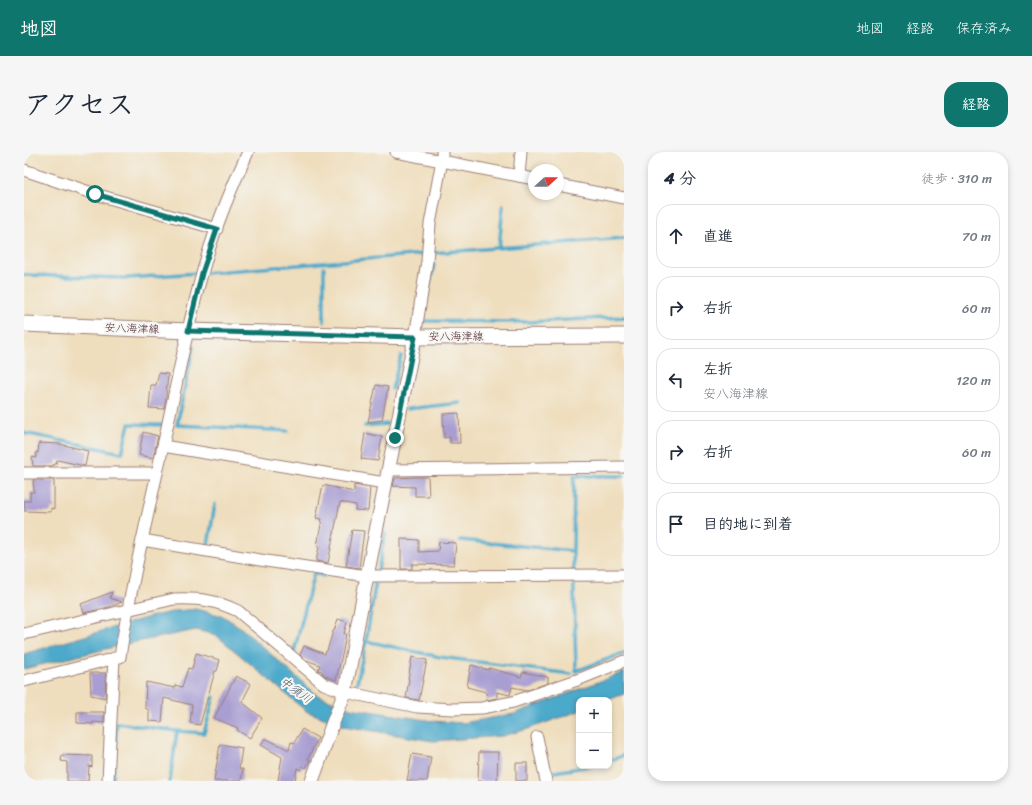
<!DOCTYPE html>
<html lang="ja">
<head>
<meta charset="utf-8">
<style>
	:root { --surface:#fff; --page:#f6f6f7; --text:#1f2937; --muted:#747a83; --line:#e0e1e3; --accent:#0f766e }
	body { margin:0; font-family:Sriracha,"Klee One",sans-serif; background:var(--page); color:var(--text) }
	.controls { position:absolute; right:12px; bottom:12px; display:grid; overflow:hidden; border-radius:8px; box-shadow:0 2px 6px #0003 }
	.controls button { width:36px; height:36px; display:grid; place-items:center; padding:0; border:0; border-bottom:1px solid var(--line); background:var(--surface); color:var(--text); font:20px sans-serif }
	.compass { position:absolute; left:504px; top:12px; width:36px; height:36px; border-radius:50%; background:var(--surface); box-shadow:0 2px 6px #0003; rotate:69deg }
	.stop { position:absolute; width:12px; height:12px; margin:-9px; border:3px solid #0f766e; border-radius:50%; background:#fff }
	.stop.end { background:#0f766e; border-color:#fff; box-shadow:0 1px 4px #0008 }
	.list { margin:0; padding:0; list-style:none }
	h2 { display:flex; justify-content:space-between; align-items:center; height:52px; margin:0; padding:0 16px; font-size:17px }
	h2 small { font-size:13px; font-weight:400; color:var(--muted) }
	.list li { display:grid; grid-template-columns:26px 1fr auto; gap:12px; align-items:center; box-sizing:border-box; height:64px; margin:0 8px 8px; padding:0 8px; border:1px solid var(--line); border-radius:16px }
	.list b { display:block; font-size:15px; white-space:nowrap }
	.list p { margin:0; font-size:13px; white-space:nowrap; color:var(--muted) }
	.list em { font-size:13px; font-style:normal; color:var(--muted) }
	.icon { flex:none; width:22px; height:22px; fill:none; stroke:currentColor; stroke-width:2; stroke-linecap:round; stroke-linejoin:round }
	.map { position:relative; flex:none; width:600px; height:629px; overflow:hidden; border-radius:16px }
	header { display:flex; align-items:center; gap:24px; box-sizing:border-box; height:56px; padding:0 20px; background:var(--accent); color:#fff }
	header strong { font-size:19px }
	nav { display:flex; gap:22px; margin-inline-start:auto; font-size:14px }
	.intro { display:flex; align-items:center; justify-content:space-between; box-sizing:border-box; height:96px; padding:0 24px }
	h1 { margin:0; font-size:28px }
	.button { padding:10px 18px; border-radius:16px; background:var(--accent); color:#fff; font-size:14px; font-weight:700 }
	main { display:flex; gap:24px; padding:0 24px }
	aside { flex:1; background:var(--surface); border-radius:16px; box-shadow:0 2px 6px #0003 }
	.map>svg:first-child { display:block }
	.water { fill:#4ca9ca; stroke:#4b647a }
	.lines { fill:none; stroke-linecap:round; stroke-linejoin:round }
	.stream { stroke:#4ca9ca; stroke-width:3.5 }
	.building { fill:#a99ed1 }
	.minor-casing { stroke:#9c7e74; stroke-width:13 }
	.tertiary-casing { stroke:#9c7e74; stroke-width:15 }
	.secondary-casing { stroke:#9c7e74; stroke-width:17 }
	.minor { stroke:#fff; stroke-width:11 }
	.tertiary { stroke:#fff; stroke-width:13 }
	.secondary { stroke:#fff; stroke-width:15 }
	.route { stroke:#0f766e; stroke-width:5 }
	.labels { text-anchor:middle; stroke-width:4; stroke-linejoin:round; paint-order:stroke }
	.street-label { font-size:11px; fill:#4a1f2b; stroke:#f6f6f2 }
	.water-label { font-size:12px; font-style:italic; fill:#4b566b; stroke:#f6f6f2 }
</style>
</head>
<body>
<header>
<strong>地図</strong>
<nav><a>地図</a><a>経路</a><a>保存済み</a></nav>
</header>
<div class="intro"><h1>アクセス</h1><a class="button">経路</a></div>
<main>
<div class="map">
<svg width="600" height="629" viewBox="0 0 600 629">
	<rect width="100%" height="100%" fill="#f6f6f2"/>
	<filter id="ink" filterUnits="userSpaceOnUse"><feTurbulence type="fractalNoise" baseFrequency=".025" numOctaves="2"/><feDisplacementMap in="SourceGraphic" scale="8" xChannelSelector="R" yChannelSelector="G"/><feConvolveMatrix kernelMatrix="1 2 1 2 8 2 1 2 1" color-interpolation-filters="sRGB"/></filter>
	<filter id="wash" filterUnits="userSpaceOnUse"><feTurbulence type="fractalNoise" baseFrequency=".012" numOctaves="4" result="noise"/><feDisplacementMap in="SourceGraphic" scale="16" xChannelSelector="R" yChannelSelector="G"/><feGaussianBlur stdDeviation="0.9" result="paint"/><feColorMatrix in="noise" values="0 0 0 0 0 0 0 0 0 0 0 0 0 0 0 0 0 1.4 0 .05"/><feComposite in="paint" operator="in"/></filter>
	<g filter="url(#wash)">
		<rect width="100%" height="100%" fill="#efdebd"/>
		<path class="water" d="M172,457L199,464L216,475L293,543L326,556L409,569L439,571L490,562L600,520V542L584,548H555V559L504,577L478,584L409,589L320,574L282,559L192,483L172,478L107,491L0,517V502L125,465L152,459Z"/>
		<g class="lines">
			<g class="stream">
				<path d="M475,96L479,53"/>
				<path d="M409,101L600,86"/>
				<path d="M300,116V170"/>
				<path d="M181,121L400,102"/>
				<path d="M0,123L104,126L173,121"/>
				<path d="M402,147L410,113"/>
				<path d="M398,165L400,169L505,170L600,165"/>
				<path d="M169,195L153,273L264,279"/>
				<path d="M368,237L377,204"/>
				<path d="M383,257L436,251"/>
				<path d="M341,274L363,272"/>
				<path d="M0,281L98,301L105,272L138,273"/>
				<path d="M436,388L549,399L550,324H600"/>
				<path d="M184,393L191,352"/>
				<path d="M549,399L552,519L600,501"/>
				<path d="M354,419L361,382"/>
				<path d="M342,489L352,429"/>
				<path d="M270,500L290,421L300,424"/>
				<path d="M333,531L342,489L416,505L547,522"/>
				<path d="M585,609L600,603"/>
				<path d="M525,623L524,621L568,614"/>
				<path d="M89,629L93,571L153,579L180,581L190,545"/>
				<path d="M146,629L153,579"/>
			</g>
		</g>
		<g id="blocks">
			<g class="building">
				<path d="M135,221L144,222L142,245L140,257L125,256L127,233H132Z"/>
				<path d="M352,233L364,235L358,268L344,270Z"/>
				<path d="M435,261L436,291H426V285L420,286L419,262Z"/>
				<path d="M119,280L134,284L129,306L115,303Z"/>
				<path d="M341,281L358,285L354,309L337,307Z"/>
				<path d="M15,291L36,292L64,299L61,314L33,308L32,312L29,313V314H9L8,305L12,306V300L14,301Z"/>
				<path d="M391,325H404L405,344H391V335L369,334L371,326Z"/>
				<path d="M9,328H30V357L27,356V360L0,359V349H6V340H10Z"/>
				<path d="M299,333L330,340V333L346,336L344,359L331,358L332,353L316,350L304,411L292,409L295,395L293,394L298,367L292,366Z"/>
				<path d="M328,378L340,379L335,416L322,414Z"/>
				<path d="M377,387L395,388V400L414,399L415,390L432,391L430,413L388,412V417H377Z"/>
				<path d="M88,440L86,446L98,450L85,455L60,461L57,452Z"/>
				<path d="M314,467L323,470L320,482H322L319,499L312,528L301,524L298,521V519L294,518L296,513L282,508L276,503L280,494L301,502L302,499H303L309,479H310Z"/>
				<path d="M172,501L196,508L193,519H191L176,573L166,571L168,553L140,546L138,570L125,569V558L121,556L122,530L151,536V533L158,535L164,516L168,517Z"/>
				<path d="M388,505L403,508L395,548L382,546L385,527H384Z"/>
				<path d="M447,513L465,518V516L497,525L499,520L524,525V531L504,538L488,535L486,543L473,540V546L463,548L462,540L443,535Z"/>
				<path d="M66,521H82L81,546L67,543Z"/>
				<path d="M212,524L227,532L218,550L238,566L226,586L213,578L214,576L190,566Z"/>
				<path d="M53,560H80V571L69,570V572L53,571Z"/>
				<path d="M278,577L294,586L284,607L286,608L282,616L278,614L277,618L273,616L271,629H254L258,605L237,593L241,586L265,598L267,590L270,591Z"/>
				<path d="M196,592L218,596L215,617H219L217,629H190Z"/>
				<path d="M455,600H474L473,629H454Z"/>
				<path d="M388,602L407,605L403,629H383Z"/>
				<path d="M38,603L68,604V615L65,614L64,629H43V610L37,609Z"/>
				<rect x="492" y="611" width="11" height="18"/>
			</g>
		</g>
	</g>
	<g filter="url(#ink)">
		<use href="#blocks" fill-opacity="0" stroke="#9c7e74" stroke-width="1"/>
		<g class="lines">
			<g class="minor-casing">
				<g id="minor">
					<path d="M372,0L510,27"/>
					<path d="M0,18L71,42L193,77"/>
					<path d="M495,24L497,0"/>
					<path d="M534,33L600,46"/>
					<path d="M391,185L403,109L406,72L418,8V0"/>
					<path d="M139,294L361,331"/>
					<path d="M364,318L600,315"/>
					<path d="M0,321H133"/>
					<path d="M118,388L242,409L343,424L600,423"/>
					<path d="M0,482L150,447C175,446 191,448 214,459L300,532L321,540L393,555L429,557L458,556L489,550L556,527L600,509"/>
					<path d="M0,529L96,505C107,431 125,358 141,285C153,230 163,176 178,122C189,80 206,39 224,0"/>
					<path d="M513,585L522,629"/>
					<path d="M84,629L90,506"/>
				</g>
			</g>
			<g class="tertiary-casing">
				<path id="tertiary" d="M288,629L308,573L321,540L343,424L391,185"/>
			</g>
			<g class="secondary-casing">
				<path id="secondary" d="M0,172L164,179L391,185L600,184"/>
			</g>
			<use href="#minor" class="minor"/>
			<use href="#tertiary" class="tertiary"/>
			<use href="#secondary" class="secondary"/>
		</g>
	</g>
	<g class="lines" filter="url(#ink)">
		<path class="route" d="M71,42L193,77L178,121L164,179L391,185L371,286"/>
	</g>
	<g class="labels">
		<g class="street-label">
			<text transform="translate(108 176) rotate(2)" y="4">安八海津線</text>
			<text x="432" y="188">安八海津線</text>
		</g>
		<g class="water-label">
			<text transform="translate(272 538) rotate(36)" y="4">中須川</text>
		</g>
	</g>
</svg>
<div class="controls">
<button>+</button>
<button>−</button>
</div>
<svg class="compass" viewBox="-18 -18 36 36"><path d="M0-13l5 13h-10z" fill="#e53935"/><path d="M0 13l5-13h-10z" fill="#747a83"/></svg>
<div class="stop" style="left:71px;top:42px"></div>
<div class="stop end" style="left:371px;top:286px"></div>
</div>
<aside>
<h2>4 分<small>徒歩 · 310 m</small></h2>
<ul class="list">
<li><svg class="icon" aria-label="ahead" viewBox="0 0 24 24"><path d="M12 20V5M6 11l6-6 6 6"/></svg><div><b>直進</b></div><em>70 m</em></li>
<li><svg class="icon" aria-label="right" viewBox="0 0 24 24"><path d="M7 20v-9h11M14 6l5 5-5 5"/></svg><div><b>右折</b></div><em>60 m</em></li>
<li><svg class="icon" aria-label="left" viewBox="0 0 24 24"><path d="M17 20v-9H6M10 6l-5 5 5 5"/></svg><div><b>左折</b><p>安八海津線</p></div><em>120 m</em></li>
<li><svg class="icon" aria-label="right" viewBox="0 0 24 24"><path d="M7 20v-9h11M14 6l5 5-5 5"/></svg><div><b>右折</b></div><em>60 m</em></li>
<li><svg class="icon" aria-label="arrive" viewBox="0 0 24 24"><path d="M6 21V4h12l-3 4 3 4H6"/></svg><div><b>目的地に到着</b></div></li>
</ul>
</aside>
</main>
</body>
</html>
